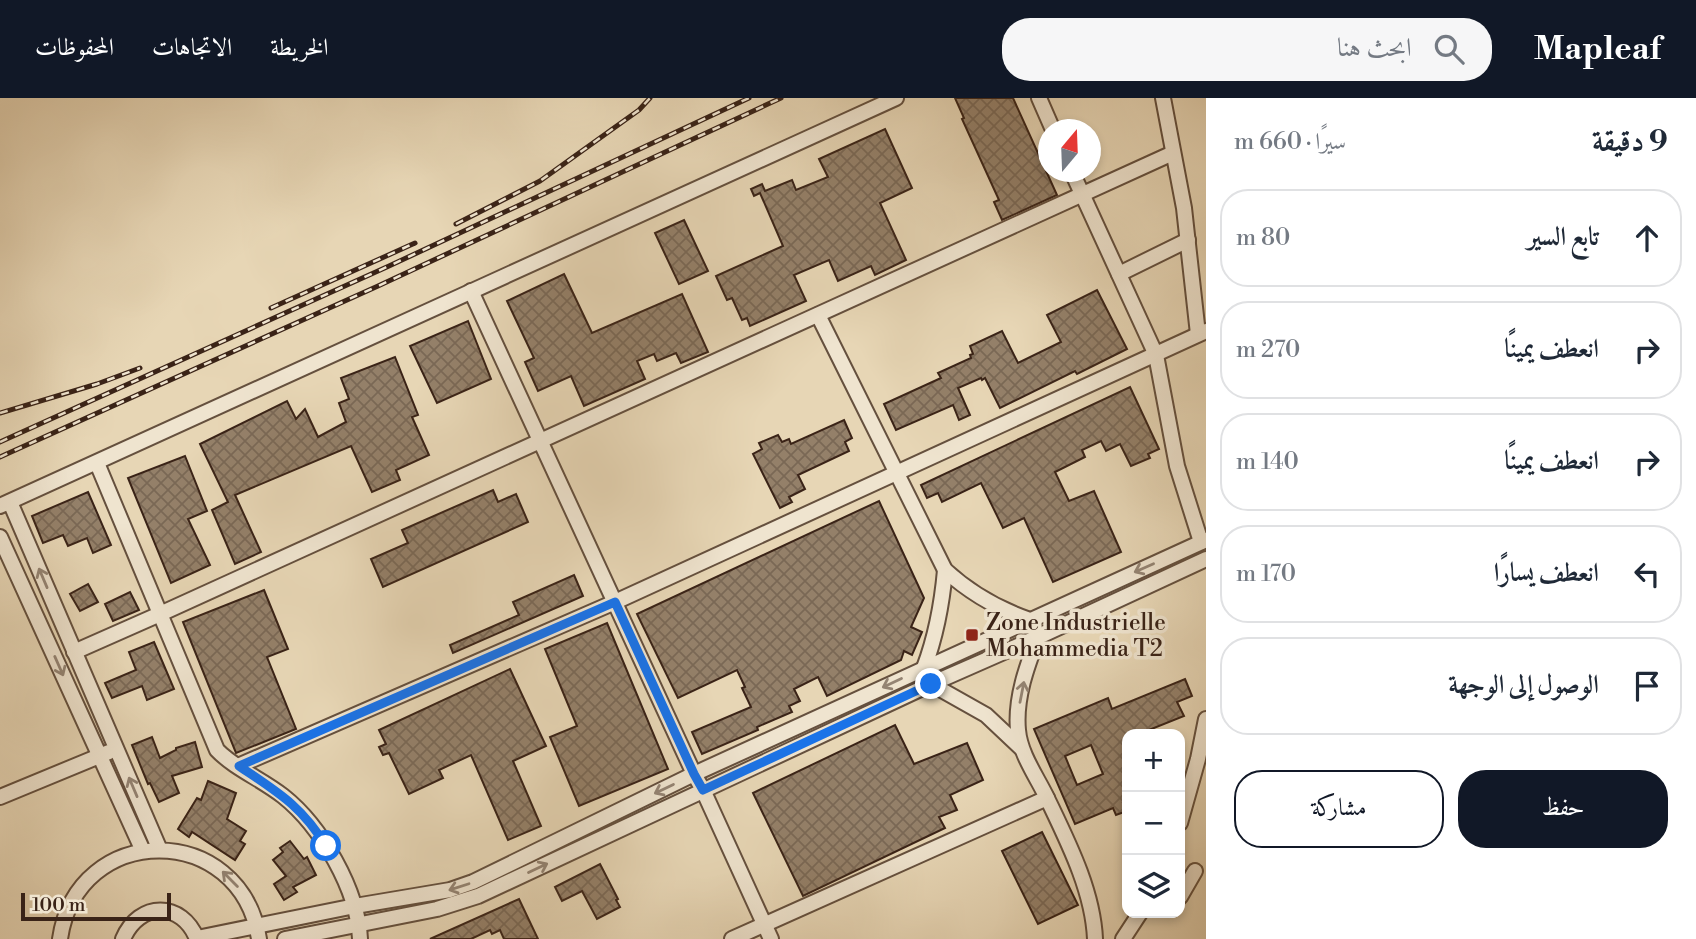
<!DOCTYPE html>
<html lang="ar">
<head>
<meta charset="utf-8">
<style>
	:root { --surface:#fff; --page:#f6f6f7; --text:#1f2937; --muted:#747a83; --line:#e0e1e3; --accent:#111827 }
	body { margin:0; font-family:"Libre Bodoni",Amiri,serif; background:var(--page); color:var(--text); direction:rtl }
	.controls { position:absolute; right:21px; bottom:21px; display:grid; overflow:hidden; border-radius:14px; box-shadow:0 4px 10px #0003 }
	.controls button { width:63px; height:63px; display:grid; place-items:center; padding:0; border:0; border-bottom:2px solid var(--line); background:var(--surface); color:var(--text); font:35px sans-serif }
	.compass { position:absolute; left:1038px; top:21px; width:63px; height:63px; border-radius:50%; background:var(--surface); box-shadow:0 4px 10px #0003; rotate:19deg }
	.scale { position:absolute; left:21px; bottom:18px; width:150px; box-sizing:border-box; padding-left:7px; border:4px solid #3a2317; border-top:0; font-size:19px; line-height:24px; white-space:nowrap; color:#3a2317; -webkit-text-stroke:5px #efe4cf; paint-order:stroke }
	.stop { position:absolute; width:21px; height:21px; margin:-16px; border:5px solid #1a73e8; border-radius:50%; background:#fff }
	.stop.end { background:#1a73e8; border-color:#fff; box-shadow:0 2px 7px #0008 }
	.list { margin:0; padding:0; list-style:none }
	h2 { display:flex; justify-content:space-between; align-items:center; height:91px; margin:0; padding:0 28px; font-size:30px }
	h2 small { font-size:23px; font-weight:400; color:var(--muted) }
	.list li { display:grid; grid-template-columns:46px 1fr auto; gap:21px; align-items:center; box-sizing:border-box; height:98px; margin:0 14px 14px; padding:0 14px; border:2px solid var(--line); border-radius:28px }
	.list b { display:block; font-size:26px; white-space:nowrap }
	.list em { font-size:23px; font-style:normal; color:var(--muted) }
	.actions { display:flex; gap:14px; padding:21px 28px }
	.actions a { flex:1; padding:16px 0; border:2px solid var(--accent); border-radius:28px; text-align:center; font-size:24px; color:var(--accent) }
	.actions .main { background:var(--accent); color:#fff }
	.icon { flex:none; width:38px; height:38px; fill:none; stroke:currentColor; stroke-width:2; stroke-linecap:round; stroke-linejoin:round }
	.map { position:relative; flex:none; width:1206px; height:841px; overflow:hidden; direction:ltr }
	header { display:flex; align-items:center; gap:42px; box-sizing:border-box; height:98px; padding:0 35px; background:var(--accent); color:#fff }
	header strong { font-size:33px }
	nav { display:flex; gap:38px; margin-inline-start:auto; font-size:24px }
	.search { width:490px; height:63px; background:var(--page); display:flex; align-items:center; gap:18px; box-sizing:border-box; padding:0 24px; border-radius:28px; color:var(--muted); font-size:26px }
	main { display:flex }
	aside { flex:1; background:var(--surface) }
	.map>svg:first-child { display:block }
	.building { fill:url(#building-cross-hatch); stroke:#3a2317; stroke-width:2; fill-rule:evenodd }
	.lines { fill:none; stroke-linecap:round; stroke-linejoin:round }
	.minor-casing { stroke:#65503e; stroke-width:18 }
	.minor { stroke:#efe4cf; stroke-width:14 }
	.rail-casing { stroke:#3a2317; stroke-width:5 }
	.rail { stroke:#efe4cf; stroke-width:2.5; stroke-dasharray:8; stroke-linecap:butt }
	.oneway { stroke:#948473 }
	.route { stroke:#1a73e8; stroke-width:9 }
	.poi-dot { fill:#8f2418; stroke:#efe4cf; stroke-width:2.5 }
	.labels { text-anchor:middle; stroke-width:7; stroke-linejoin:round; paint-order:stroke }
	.poi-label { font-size:23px; fill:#3a2317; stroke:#efe4cf; text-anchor:start }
</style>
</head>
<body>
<header>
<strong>Mapleaf</strong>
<div class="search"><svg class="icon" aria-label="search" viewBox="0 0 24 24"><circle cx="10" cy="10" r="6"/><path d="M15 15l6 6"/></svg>ابحث هنا</div>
<nav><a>الخريطة</a><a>الاتجاهات</a><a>المحفوظات</a></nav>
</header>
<main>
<aside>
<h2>9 دقيقة<small>سيرًا · 660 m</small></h2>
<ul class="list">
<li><svg class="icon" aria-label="ahead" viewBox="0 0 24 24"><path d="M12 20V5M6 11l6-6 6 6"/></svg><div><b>تابع السير</b></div><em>80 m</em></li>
<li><svg class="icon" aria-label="right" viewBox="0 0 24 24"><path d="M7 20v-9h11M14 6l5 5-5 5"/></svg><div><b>انعطف يمينًا</b></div><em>270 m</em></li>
<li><svg class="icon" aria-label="right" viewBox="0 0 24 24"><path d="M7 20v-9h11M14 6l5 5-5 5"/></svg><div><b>انعطف يمينًا</b></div><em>140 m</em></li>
<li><svg class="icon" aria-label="left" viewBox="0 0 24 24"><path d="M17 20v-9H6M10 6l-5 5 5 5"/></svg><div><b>انعطف يسارًا</b></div><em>170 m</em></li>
<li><svg class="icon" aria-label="arrive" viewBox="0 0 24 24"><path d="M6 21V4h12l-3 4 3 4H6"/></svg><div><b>الوصول إلى الوجهة</b></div></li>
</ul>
<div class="actions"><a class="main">حفظ</a><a>مشاركة</a></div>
</aside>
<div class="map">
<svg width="1206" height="841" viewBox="0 0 1206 841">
	<defs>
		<pattern id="building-cross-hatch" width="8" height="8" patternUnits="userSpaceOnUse" patternTransform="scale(1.75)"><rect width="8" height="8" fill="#948069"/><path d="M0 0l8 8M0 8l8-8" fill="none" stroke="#7a6855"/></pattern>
	</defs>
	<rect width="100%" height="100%" fill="#e7d6b5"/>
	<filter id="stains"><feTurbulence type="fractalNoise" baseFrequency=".00286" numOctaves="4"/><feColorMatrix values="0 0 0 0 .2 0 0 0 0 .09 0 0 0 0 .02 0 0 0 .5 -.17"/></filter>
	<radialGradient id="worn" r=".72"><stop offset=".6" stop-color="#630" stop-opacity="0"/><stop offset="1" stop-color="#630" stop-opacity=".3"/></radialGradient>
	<g class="building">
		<path d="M955,0H1013L1057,97L1002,122L994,104L999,102L962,21L964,20Z"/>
		<path d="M885,31L912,90L880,105L906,162L875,177L871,168L838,183L829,162L794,177L806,203L750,228L747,220L742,222L732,200L727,202L716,178L783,148L760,95L754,98L751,91L762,86L765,93L792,82L796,92L828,79L819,61Z"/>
		<path d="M684,122L708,173L679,186L655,135Z"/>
		<path d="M564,176L592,235L682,196L708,254L681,265L676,255L657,263L654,256L637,263L645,281L584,308L571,278L538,293L525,264L534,260L507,203Z"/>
		<path d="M1097,192L1127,251L1077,276L1075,273L1000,310L985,280L982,282L981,280L958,290L970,317L959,322L953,307L896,332L884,306L941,280L938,275L971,260L970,257L973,256L970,248L1002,233L1018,265L1061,244L1047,217Z"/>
		<path d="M468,223L491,281L437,305L410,248Z"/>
		<path d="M395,259L418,317L412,319L429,357L396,372L400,382L372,394L351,348L235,397L261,454L235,466L212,412L228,404L200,346L287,303L296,321L305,311L318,339L346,324L339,305L349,301L341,280Z"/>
		<path d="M1130,289L1159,351L1148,356L1150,360L1131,368L1120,346L1106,353L1101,343L1082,352L1085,359L1055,374L1069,403L1094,393L1121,454L1053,484L1024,420L1003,430L981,385L942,404L938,395L927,400L921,387Z"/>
		<path d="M844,322L852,340L845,344L849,353L798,377L805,391L789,399L792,404L780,410L753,356L762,351L759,345L778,337L782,344L789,341L791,346Z"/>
		<path d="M185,358L207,413L188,421L210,467L171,485L128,380Z"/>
		<path d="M493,392L498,404L516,396L528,424L383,489L371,461L408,445L402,432Z"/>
		<path d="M88,394L111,447L93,455L87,440L68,448L63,437L43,445L32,418Z"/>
		<path d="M879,403L924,500L911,529L922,534L912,557L904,553L901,562L827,598L818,579L794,591L800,603L789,608L792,614L757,629L758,632L702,656L692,634L751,609L742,590L745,589L737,572L678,600L637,516Z"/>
		<path d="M574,477L583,498L453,555L450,547L519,517L513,504Z"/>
		<path d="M88,486L98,504L80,513L70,496Z"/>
		<path d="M264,492L288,551L267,559L296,631L236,655L183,524Z"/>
		<path d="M130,494L139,512L113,523L105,506Z"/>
		<path d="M607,525L668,671L579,708L550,639L577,628L545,551Z"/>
		<path d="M154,544L174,591L147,602L142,588L112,600L105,585L136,572L129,554Z"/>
		<path d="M510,571L546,648L513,663L541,728L508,742L471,657L439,672L443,680L409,696L389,655L383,657L379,649L386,646L379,632Z"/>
		<path d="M1185,581L1192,598L1177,604L1184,618L1139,636H1127V703L1123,705L1127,713L1116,717L1113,710L1075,726L1034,631L1108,600L1112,611ZM1091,647L1103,676L1077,687L1065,658Z"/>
		<path d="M895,627L914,666L967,645L983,682L950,697L957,712L939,719L945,730L803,798L753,695Z"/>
		<path d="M152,639L160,660L176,652V650L195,644L202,669L172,678L179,695L159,704L150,685L148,686L132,647Z"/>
		<path d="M208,683L236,695L227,721L246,733L240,743L245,746L235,762L192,734L189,739L178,731L197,700L201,702Z"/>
		<path d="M1042,734L1078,807L1038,826L1002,753Z"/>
		<path d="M290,743L304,761L307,759L316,777L293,789L297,794L284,802L274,786L286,778L273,762L283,754L280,750Z"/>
		<path d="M600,766L618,801L616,802L620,809L597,821L582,793L562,803L555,789Z"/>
		<path d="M519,801L538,841H504L500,832L492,836L490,832L471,841H430Z"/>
	</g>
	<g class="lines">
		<g class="minor-casing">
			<g id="minor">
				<path d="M1039,0L1053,32"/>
				<path d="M1163,0L1184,110L1198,236"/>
				<path d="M1072,74L1156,257L1177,368L1201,444"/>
				<path d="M1119,176L1188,142"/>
				<path d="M471,193L694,676L703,692L771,841"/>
				<path d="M818,217L945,472C970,495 998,511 1030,522L1038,539C1027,568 1015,600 1018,632C1020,656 1037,679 1047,700C1068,744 1093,793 1095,841"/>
				<path d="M97,365L217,652C234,670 263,682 283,698C321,728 358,792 360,841"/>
				<path d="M10,404L160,752"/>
				<path d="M0,408L896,0"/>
				<path d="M0,439L143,753"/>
				<path d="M945,472C942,506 936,538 924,570L931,586L986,617L1021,650"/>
				<path d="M74,554L160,516L1173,55"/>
				<path d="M238,668L615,504L1206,233"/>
				<path d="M0,699L109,654"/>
				<path d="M1180,725L1198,661L1206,621"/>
				<path d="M1180,799L1195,773"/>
				<path d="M197,840L355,808L450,792L473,784L694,676L1206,442"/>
				<path d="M60,841C77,723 241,723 259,841"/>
				<path d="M123,841C139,803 182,803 197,841"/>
				<path d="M285,841L437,811L478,798L931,586L1038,539L1206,461"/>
				<path d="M732,841L1047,700"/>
				<path d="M1123,841L1140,815"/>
			</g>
		</g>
		<use href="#minor" class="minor"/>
		<g class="rail-casing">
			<g id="rail">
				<path d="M456,126L540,83L639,12L650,0"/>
				<path d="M271,210L415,145"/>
				<path d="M0,315L97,286L140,270"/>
				<path d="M0,344L389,168L749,0"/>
				<path d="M0,359L378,188L781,0"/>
			</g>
		</g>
		<use href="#rail" class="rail"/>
	</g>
	<defs><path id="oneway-shaft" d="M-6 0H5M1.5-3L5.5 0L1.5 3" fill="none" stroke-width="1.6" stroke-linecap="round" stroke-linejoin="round" transform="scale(1.75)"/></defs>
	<g class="oneway">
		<use href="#oneway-shaft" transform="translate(1144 470) rotate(156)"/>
		<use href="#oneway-shaft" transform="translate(43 480) rotate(-113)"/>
		<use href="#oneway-shaft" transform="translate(59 568) rotate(66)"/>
		<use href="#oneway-shaft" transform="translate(892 585) rotate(155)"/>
		<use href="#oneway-shaft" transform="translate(1022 594) rotate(-79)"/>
		<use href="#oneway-shaft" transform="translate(133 689) rotate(-113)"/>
		<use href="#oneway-shaft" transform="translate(664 691) rotate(154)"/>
		<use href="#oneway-shaft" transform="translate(538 770) rotate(-25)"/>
		<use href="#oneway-shaft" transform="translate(230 781) rotate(-135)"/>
		<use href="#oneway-shaft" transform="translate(459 789) rotate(162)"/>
	</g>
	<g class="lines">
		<path class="route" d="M326,748C301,707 277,694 239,668L615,504L694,676L703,692L931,586"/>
	</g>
	<rect class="poi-dot" x="965" y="530" width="14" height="14" rx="3.5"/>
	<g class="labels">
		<g class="poi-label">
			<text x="986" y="532">Zone Industrielle<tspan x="986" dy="26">Mohammedia T2</tspan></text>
		</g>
	</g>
	<rect width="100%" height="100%" filter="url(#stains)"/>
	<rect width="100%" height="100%" fill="url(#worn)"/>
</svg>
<div class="controls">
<button>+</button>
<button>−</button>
<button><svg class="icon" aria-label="layers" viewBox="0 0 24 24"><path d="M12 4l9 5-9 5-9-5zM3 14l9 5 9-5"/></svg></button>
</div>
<svg class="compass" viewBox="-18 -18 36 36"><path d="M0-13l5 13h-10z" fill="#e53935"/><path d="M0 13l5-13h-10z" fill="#747a83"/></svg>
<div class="scale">100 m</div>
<div class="stop" style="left:326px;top:748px"></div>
<div class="stop end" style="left:931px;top:586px"></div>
</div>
</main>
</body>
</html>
